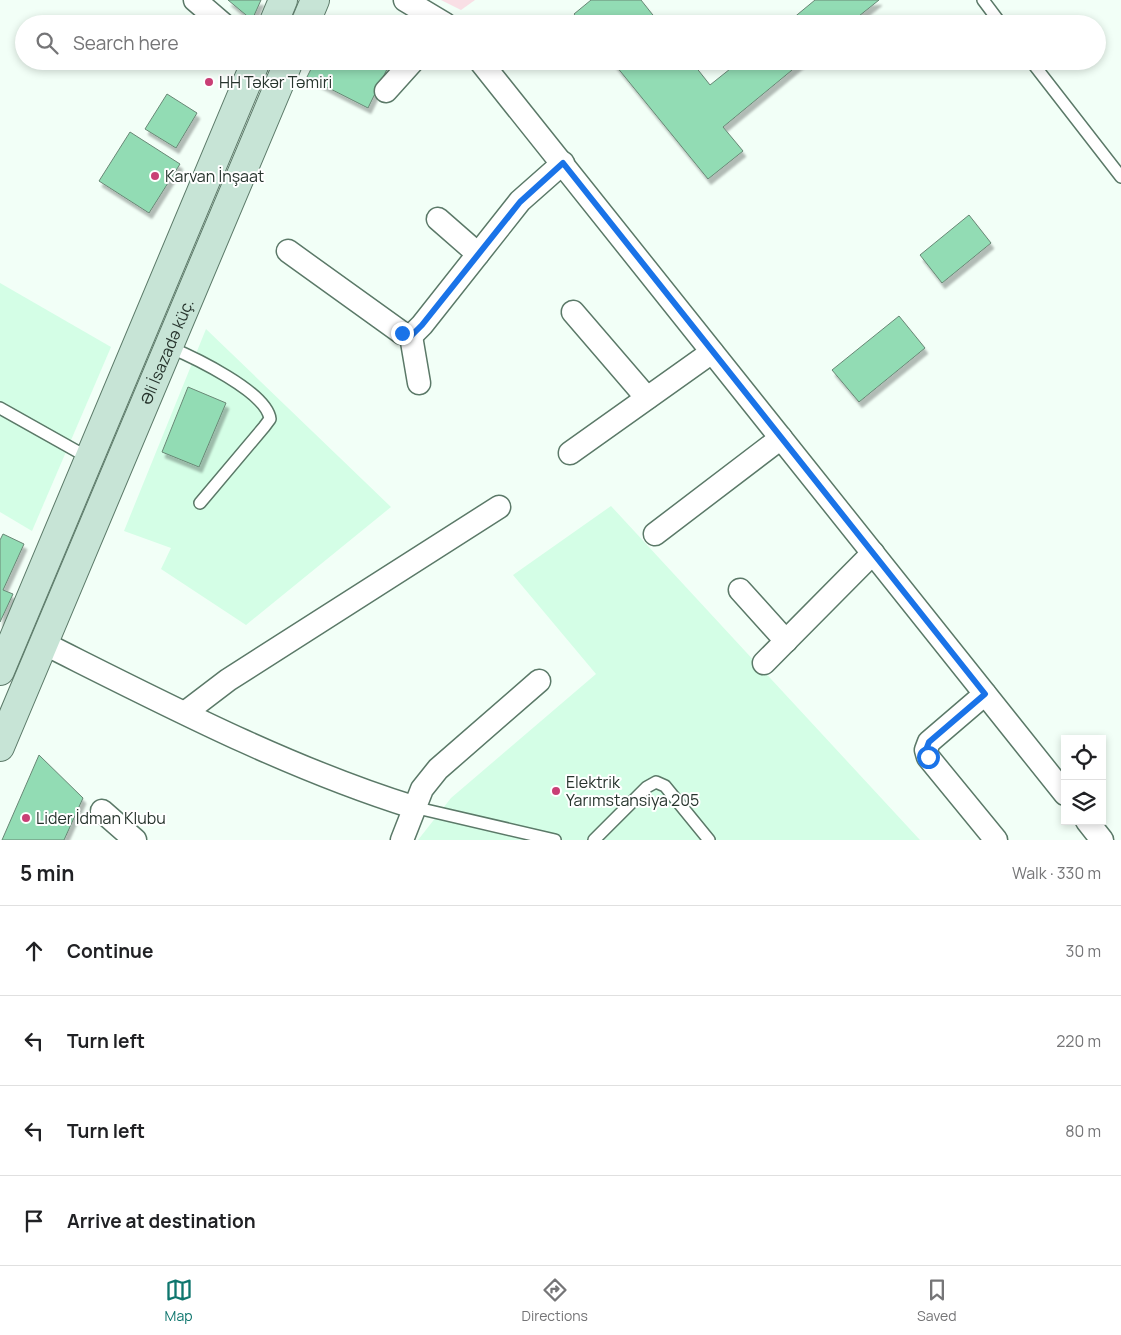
<!DOCTYPE html>
<html lang="en">
<head>
<meta charset="utf-8">
<style>
	:root { --surface:#fff; --page:#f2f2f2; --text:#202124; --muted:#757577; --line:#e0e0e0; --accent:#0f766e }
	body { margin:0; font-family:Manrope,sans-serif; background:var(--page); color:var(--text) }
	.controls { position:absolute; right:15px; bottom:15px; display:grid; overflow:hidden; border-radius:0px; box-shadow:0 2px 8px #0003 }
	.controls button { width:45px; height:45px; display:grid; place-items:center; padding:0; border:0; border-bottom:1px solid var(--line); background:var(--surface); color:var(--text); font:25px sans-serif }
	.stop { position:absolute; width:15px; height:15px; margin:-11px; border:4px solid #1a73e8; border-radius:50%; background:#fff }
	.stop.end { background:#1a73e8; border-color:#fff; box-shadow:0 1px 5px #0008 }
	.list { margin:0; padding:0; list-style:none }
	h2 { display:flex; justify-content:space-between; align-items:center; height:65px; margin:0; padding:0 20px; font-size:21px }
	h2 small { font-size:16px; font-weight:400; color:var(--muted) }
	.list li { display:grid; grid-template-columns:32px 1fr auto; gap:15px; align-items:center; box-sizing:border-box; height:90px; padding:0 20px; border-top:1px solid var(--line) }
	.list b { display:block; font-size:19px; white-space:nowrap }
	.list em { font-size:16px; font-style:normal; color:var(--muted) }
	.icon { flex:none; width:28px; height:28px; fill:none; stroke:currentColor; stroke-width:2; stroke-linecap:round; stroke-linejoin:round }
	.map { position:relative; flex:none; width:1121px; height:840px; overflow:hidden }
	.search { position:absolute; background:var(--surface); box-shadow:0 2px 8px #0003; left:15px; right:15px; top:15px; height:55px; display:flex; align-items:center; gap:12px; box-sizing:border-box; padding:0 18px; border-radius:28px; color:var(--muted); font-size:19px }
	.sheet { height:425px; background:var(--surface) }
	nav { display:flex; justify-content:space-around; align-items:center; box-sizing:border-box; height:70px; border-top:1px solid var(--line); background:var(--surface); font-size:14px; color:var(--muted) }
	nav a { display:grid; justify-items:center; gap:2px }
	nav .on { color:var(--accent) }
	.map>svg:first-child { display:block }
	.built { fill:#d4fee6 }
	.green { fill:#f9dfe5 }
	.building { fill:#92dcb4; stroke:#688775; filter:url(#shadow) }
	.lines { fill:none; stroke-linecap:round; stroke-linejoin:round }
	.lane-casing { stroke:#5b7968; stroke-width:14 }
	.street-casing { stroke:#5b7968; stroke-width:25 }
	.secondary-casing { stroke:#5b7968; stroke-width:30 }
	.lane { stroke:#fff; stroke-width:11 }
	.street { stroke:#fff; stroke-width:22 }
	.secondary { stroke:#c7e4d6; stroke-width:28 }
	.route { stroke:#1a73e8; stroke-width:6 }
	.poi-dot { fill:#c93f75; stroke:#fff; stroke-width:2 }
	.labels { text-anchor:middle; stroke-width:4; stroke-linejoin:round; paint-order:stroke }
	.poi-label { font-size:16px; fill:#27342d; stroke:#fff; text-anchor:start }
	.street-label { font-size:16px; fill:#27342d; stroke:#fff }
</style>
</head>
<body>
<div class="map">
<svg width="1121" height="840" viewBox="0 0 1121 840">
	<defs>
		<filter id="shadow"><feDropShadow dx="3" dy="5.5" stdDeviation="1" flood-color="#0004"/></filter>
	</defs>
	<rect width="100%" height="100%" fill="#f2fff7"/>
	<g class="built">
		<path d="M0,283L111,347L32,531L0,512Z"/>
		<path d="M206,329L391,507L246,625L161,569L171,548L124,531Z"/>
		<path d="M611,506L920,840H418L451,798L596,674L513,575Z"/>
	</g>
	<path class="green" d="M441,0H475L461,10Z"/>
	<g class="building">
		<path d="M228,0H261L252,20Z"/>
		<path d="M591,0H641L660,24H582L574,14Z"/>
		<path d="M815,0H879L849,24H786Z"/>
		<path d="M315,61H387L390,63L368,108L307,77Z"/>
		<path d="M612,61H691L710,85L740,61H803L723,127L743,151L708,179Z"/>
		<path d="M167,94L197,113L176,148L145,129Z"/>
		<path d="M130,132L180,164L149,213L99,181Z"/>
		<path d="M969,215L991,243L942,283L920,255Z"/>
		<path d="M899,316L925,348L859,402L832,370Z"/>
		<path d="M188,387L226,403L199,467L162,452Z"/>
		<path d="M3,534L24,544L3,590L13,594L0,622V540Z"/>
		<path d="M39,755L83,798L64,840H2Z"/>
	</g>
	<g class="lines">
		<g class="lane-casing">
			<g id="lane">
				<path d="M983,0L1001,24"/>
				<path d="M1031,61L1121,177"/>
				<path d="M169,347C193,357 267,392 270,419L264,427L200,503"/>
				<path d="M0,408L89,458"/>
				<path d="M413,807L555,840"/>
				<path d="M594,840L647,787L656,782L665,786L709,840"/>
			</g>
		</g>
		<g class="street-casing">
			<g id="street">
				<path d="M195,0L223,24"/>
				<path d="M405,0L445,24"/>
				<path d="M480,61L1065,794"/>
				<path d="M386,91L413,61"/>
				<path d="M438,219L478,254"/>
				<path d="M288,251L402,333L411,336L422,325L520,201L563,163"/>
				<path d="M573,312L647,398"/>
				<path d="M411,336L419,383"/>
				<path d="M570,453L712,352"/>
				<path d="M655,534L781,438"/>
				<path d="M740,590L786,641"/>
				<path d="M43,643C163,703 285,767 413,807"/>
				<path d="M764,663L873,553"/>
				<path d="M985,694L929,742L926,750L928,757L996,840"/>
				<path d="M186,712L228,680L499,507"/>
				<path d="M102,811L135,840"/>
				<path d="M1087,821L1102,840"/>
				<path d="M402,840L422,789L438,769L539,681"/>
			</g>
		</g>
		<g class="secondary-casing">
			<g id="secondary">
				<path d="M273,24L283,0"/>
				<path d="M305,24L315,0"/>
				<path d="M0,671L256,61"/>
				<path id="s1" d="M0,747L289,61"/>
			</g>
		</g>
		<use href="#lane" class="lane"/>
		<use href="#street" class="street"/>
		<use href="#secondary" class="secondary"/>
	</g>
	<g class="lines">
		<path class="route" d="M402,333L411,336L422,325L520,202L563,163L985,694L929,742L926,750L928,757"/>
	</g>
	<g class="poi-dot">
		<circle cx="209" cy="82" r="5"/>
		<circle cx="155" cy="176" r="5"/>
		<circle cx="556" cy="791" r="5"/>
		<circle cx="26" cy="818" r="5"/>
	</g>
	<g class="labels">
		<g class="poi-label">
			<text x="219" y="88">HH Təkər Təmiri</text>
			<text x="165" y="182">Karvan İnşaat</text>
			<text x="566" y="788">Elektrik<tspan x="566" dy="18">Yarımstansiya 205</tspan></text>
			<text x="36" y="824">Lider İdman Klubu</text>
		</g>
		<g class="street-label">
			<text dy="6" stroke="none"><textPath href="#s1" startOffset="429">Əli İsazadə küç.</textPath></text>
		</g>
	</g>
</svg>
<div class="controls">
<button><svg class="icon" aria-label="locate" viewBox="0 0 24 24"><circle cx="12" cy="12" r="6"/><path d="M12 2v4M12 18v4M2 12h4M18 12h4"/></svg></button>
<button><svg class="icon" aria-label="layers" viewBox="0 0 24 24"><path d="M12 4l9 5-9 5-9-5zM3 14l9 5 9-5"/></svg></button>
</div>
<div class="stop" style="left:928px;top:757px"></div>
<div class="stop end" style="left:402px;top:333px"></div>
<div class="search"><svg class="icon" aria-label="search" viewBox="0 0 24 24"><circle cx="10" cy="10" r="6"/><path d="M15 15l6 6"/></svg>Search here</div>
</div>
<section class="sheet">
<h2>5 min<small>Walk · 330 m</small></h2>
<ul class="list">
<li><svg class="icon" aria-label="ahead" viewBox="0 0 24 24"><path d="M12 20V5M6 11l6-6 6 6"/></svg><div><b>Continue</b></div><em>30 m</em></li>
<li><svg class="icon" aria-label="left" viewBox="0 0 24 24"><path d="M17 20v-9H6M10 6l-5 5 5 5"/></svg><div><b>Turn left</b></div><em>220 m</em></li>
<li><svg class="icon" aria-label="left" viewBox="0 0 24 24"><path d="M17 20v-9H6M10 6l-5 5 5 5"/></svg><div><b>Turn left</b></div><em>80 m</em></li>
<li><svg class="icon" aria-label="arrive" viewBox="0 0 24 24"><path d="M6 21V4h12l-3 4 3 4H6"/></svg><div><b>Arrive at destination</b></div></li>
</ul>
</section>
<nav>
<a class="on"><svg class="icon" aria-label="map" viewBox="0 0 24 24"><path d="M3 6l6-2 6 2 6-2v14l-6 2-6-2-6 2zM9 4v14M15 6v14"/></svg>Map</a>
<a><svg class="icon" aria-label="directions" viewBox="0 0 24 24"><path d="M12 3l9 9-9 9-9-9zM9 14v-3h6M13 9l2 2-2 2"/></svg>Directions</a>
<a><svg class="icon" aria-label="saved" viewBox="0 0 24 24"><path d="M7 4h10v16l-5-4-5 4z"/></svg>Saved</a>
</nav>
</body>
</html>
